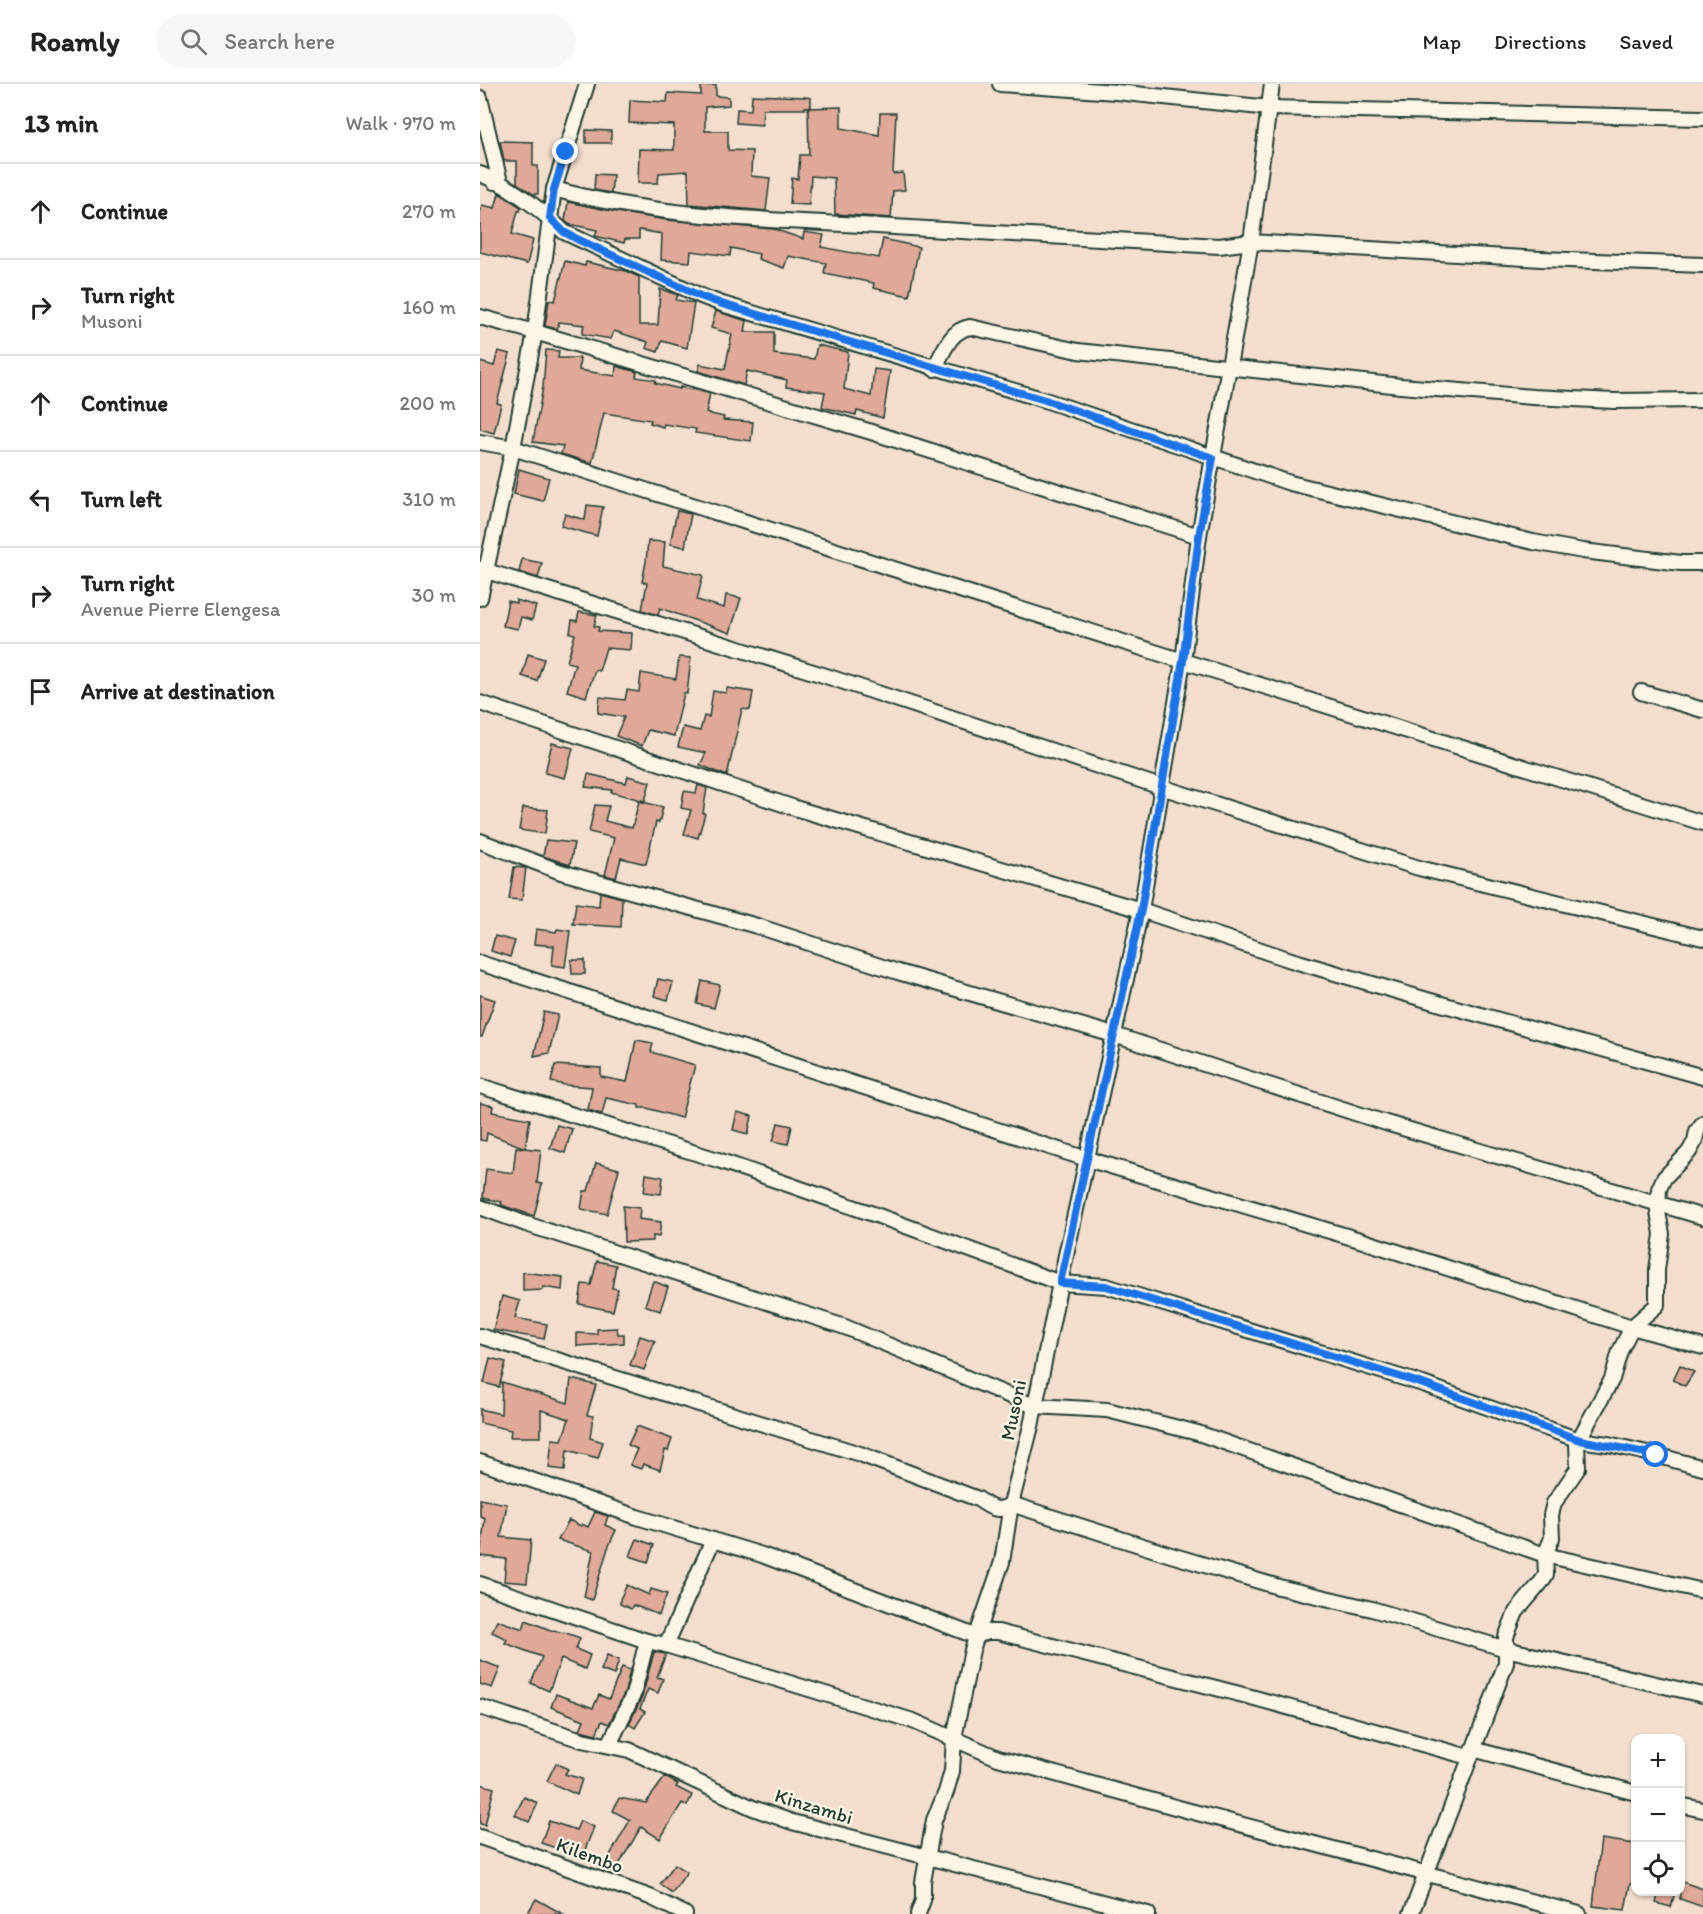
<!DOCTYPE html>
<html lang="en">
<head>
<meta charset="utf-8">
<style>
	:root { --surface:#fff; --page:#f6f6f6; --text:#222; --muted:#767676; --line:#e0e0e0 }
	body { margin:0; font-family:Itim,sans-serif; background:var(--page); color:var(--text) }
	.controls { position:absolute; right:18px; bottom:18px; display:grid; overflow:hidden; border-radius:12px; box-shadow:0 2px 4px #0004 }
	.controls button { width:54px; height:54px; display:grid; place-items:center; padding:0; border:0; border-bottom:2px solid var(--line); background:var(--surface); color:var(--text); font:30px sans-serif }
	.stop { position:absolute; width:18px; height:18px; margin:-14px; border:4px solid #1a73e8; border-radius:50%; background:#fff }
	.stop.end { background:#1a73e8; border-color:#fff; box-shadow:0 2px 6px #0008 }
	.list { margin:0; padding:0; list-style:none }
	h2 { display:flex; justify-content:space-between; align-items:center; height:78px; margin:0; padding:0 24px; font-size:26px }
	h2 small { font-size:20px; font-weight:400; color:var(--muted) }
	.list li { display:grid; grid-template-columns:39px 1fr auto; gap:18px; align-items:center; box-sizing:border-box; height:96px; padding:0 24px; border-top:2px solid var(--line) }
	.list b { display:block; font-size:22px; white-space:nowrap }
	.list p { margin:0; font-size:20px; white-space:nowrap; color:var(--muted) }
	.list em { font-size:20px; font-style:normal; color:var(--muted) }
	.icon { flex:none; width:33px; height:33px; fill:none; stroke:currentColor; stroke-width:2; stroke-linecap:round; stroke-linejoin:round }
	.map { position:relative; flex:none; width:1223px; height:1830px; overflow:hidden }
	header { display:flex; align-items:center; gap:36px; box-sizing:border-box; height:84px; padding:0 30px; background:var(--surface); border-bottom:2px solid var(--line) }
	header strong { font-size:28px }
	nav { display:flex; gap:33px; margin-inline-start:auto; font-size:21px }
	.search { width:420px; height:54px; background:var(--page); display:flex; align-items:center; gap:15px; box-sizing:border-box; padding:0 21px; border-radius:33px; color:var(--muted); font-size:22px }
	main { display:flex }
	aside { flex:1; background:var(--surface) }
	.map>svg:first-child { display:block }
	.building { fill:#dfa897; stroke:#1f3d34; stroke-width:1.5 }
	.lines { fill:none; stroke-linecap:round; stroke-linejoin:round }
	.street-casing { stroke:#1f3d34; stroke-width:18 }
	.street { stroke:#fcf5e5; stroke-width:14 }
	.route { stroke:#1a73e8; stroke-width:8 }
	.labels { text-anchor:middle; stroke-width:4.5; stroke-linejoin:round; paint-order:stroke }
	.street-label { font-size:20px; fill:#1f3d34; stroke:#fcf5e5 }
</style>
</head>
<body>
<header>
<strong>Roamly</strong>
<div class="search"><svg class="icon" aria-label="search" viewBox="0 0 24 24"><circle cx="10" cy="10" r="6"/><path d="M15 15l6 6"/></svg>Search here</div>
<nav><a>Map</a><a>Directions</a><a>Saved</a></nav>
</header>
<main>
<aside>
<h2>13 min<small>Walk · 970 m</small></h2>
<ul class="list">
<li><svg class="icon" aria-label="ahead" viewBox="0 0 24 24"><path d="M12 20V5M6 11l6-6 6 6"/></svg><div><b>Continue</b></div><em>270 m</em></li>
<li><svg class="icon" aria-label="right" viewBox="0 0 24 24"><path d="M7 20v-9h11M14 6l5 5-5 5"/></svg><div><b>Turn right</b><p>Musoni</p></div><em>160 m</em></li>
<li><svg class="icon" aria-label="ahead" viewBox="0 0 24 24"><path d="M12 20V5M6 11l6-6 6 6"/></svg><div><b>Continue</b></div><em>200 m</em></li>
<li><svg class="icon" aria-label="left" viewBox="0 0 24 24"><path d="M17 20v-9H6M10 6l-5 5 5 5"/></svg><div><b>Turn left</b></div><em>310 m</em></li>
<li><svg class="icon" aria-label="right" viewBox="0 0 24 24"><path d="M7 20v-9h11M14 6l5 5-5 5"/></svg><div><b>Turn right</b><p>Avenue Pierre Elengesa</p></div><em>30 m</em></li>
<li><svg class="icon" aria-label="arrive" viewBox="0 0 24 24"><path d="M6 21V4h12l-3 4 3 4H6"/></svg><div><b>Arrive at destination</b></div></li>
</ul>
</aside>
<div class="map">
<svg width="1223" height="1830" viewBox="0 0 1223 1830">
	<rect width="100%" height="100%" fill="#f3dece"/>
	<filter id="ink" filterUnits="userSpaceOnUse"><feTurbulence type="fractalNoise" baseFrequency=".0167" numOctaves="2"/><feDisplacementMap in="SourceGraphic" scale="12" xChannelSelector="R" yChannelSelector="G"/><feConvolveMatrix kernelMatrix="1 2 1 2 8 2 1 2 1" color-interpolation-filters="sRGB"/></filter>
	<g filter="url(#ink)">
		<g class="building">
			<path d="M236,1V12L249,13V21L225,23V47H248V66L272,67L271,92L290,94L286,127L209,120L208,87L179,89L178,99H158L159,65L194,66V41L149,39L150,16L187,18L188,9L221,11V2Z"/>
			<path d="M272,11L325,13L331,14V23H325V25H283L282,41L256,39L257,25L271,26Z"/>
			<path d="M361,23V44L399,51L400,29H416L413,90L423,89L425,106L413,107L411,134L355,130L354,94L331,92L329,121L310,120L312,94L318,95L320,71H329L328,24Z"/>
			<path d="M106,46L131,47V59H106Z"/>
			<path d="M20,57L53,58V82H58V110H53L37,99V77H24Z"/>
			<path d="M115,90L133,91L131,109L114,106Z"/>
			<path d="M19,109L41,123L40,127H38L32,150L53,156L47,180L0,168V128L2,121L15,124Z"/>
			<path d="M88,118L148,130L187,136L294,145L323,155L324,148L344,151L341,163L399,174L403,155L439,163L429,212L393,204L394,199L344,189L346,179L308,172L304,184L278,175L279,170L251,164L250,172L211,167L210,178L181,176L182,150L159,146V155H145L144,159L115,152L117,146L89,140L85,137Z"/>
			<path d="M85,177L105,182L106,178L146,187L159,193V241H178L180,205L198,211L196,216L214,219L207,264L182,257L178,268L166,264L168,258L134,247L131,255L102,250L104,241L79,238L77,245L65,242L69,216L75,217Z"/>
			<path d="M236,227L267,237L265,248H294V270L334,275L337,261L368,268L364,305L391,312L394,285L410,287L403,334L377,327L376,331L342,323L345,308L306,303L307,296L267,287L264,301L218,287L220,280L245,285L252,250L231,244Z"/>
			<path d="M66,266L79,267L78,274H100L99,286L135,292L136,282L157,288L156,293L176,296L175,299L200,305V303L212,306L213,304L230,309L226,329L244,333L243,336L273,338L271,357L215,349L216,345L184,340L183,343L170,339L171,336L124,329L112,379L81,370L83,362L53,358L63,303Z"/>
			<path d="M18,267L30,270L17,319L21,320L14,349L0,345V278L14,282Z"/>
			<path d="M39,385L69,394L63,417L34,410Z"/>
			<path d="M107,421L123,423L117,452L81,442L85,430L105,436Z"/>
			<path d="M197,427L211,430L205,463L190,460Z"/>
			<path d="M168,457L185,458L183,482L223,491L217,516L244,524L246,511L261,514L250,549L180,524L178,531L162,526L167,499L162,498L166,478Z"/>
			<path d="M42,475L62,479L58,494L39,488Z"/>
			<path d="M36,516L56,522L52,536L41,533L38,545L23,542L28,517L36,519Z"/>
			<path d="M99,528L117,531L114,542L119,543L118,547L152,549L151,566L126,564L119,587L115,586L106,613L87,607L95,580L87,578L95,550L90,549L92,536L97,537Z"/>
			<path d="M48,570L64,575L57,597L42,592Z"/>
			<path d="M199,573L211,574L207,610L204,609L194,652L168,646L162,662L136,652L144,633L118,629L120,613L145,616L147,606L159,608L161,589L196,595Z"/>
			<path d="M247,604L273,608L270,626L262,625L247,692L220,681L226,669L198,663L203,643L220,647L224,632L229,633L233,607L246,609Z"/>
			<path d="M72,659L93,664L85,694L65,689Z"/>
			<path d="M108,690L146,699L148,692L170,698L165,717L131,708L132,706L105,703Z"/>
			<path d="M218,701L227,704L223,729L225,730L218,754L204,750L211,726L201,724L204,707L216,709Z"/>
			<path d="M159,717L183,723L179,739L176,738L166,780L141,774L136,794L125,791L134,754L109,748L115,721L129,722L125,737L152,744Z"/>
			<path d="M43,724L68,726L65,750L39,746Z"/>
			<path d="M66,756L94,759L90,781L63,772Z"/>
			<path d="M34,783L46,784L42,816L29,815Z"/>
			<path d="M120,808L142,814L141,843L93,840L96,819L119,822Z"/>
			<path d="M56,845L76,848L77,845L90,847L85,883L72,881L74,862L54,860Z"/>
			<path d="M15,852L35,857L30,873L11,867Z"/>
			<path d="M91,876H105V890H92Z"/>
			<path d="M178,895L193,898L188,916L174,912Z"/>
			<path d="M222,897L240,901L234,924L217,920Z"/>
			<path d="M0,911L15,916L2,953H0Z"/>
			<path d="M64,928L78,931L69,969L54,972Z"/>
			<path d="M156,956L173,959L171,968L215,981L201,1034L167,1024H159V1021L126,1014L122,1030H121L108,1026L112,1003L85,1001L71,998L75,981L121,984V993L147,998Z"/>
			<path d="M0,1019L13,1022L12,1028L50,1035L45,1064L7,1049L6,1057L0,1056Z"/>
			<path d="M257,1028L272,1032L268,1050L253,1046Z"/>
			<path d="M298,1039L312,1042L308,1060L293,1057Z"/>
			<path d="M77,1041L92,1045L85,1069L70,1064Z"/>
			<path d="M36,1063L61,1066L57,1099L62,1100L54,1132L21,1121L22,1118L3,1114L6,1085L33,1089Z"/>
			<path d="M116,1079L139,1085L127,1130L101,1125L104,1107H108Z"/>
			<path d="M166,1090L183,1093L181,1110L164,1108Z"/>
			<path d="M143,1122L160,1124L159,1135L181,1138L179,1153L173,1152V1157L144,1158Z"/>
			<path d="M117,1177L136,1181L132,1204L138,1205L133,1227L99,1220L102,1200L111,1201Z"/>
			<path d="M43,1188L83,1193L82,1206L63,1203V1206L43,1207Z"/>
			<path d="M173,1197L188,1203L180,1227L165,1221Z"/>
			<path d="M22,1212L40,1217L35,1234L67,1240L64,1255L13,1246Z"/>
			<path d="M137,1244L138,1250H144V1259L97,1262V1249L117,1250V1245Z"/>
			<path d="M160,1252L175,1257L164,1286L150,1281Z"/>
			<path d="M10,1274L26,1278L19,1303L4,1299Z"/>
			<path d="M1200,1281L1214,1288L1205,1302L1193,1296Z"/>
			<path d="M91,1295L116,1301L107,1331L113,1332L110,1354L123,1358L118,1374L87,1366L85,1386L69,1384L72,1355L82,1356L89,1335L61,1326V1353H30L31,1346L0,1339V1325L21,1330L22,1298L88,1319Z"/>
			<path d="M157,1342L192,1355L188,1367L185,1366L180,1386L163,1380L161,1385L150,1381L157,1365L148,1361Z"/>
			<path d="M0,1415L27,1420L21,1453L51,1456L47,1499L24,1497L26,1475L0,1472L5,1434L0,1432Z"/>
			<path d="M115,1428L128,1432L125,1441L136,1446L128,1464L112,1516L104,1513L113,1467L78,1456L89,1436L101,1442L102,1440L108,1443Z"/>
			<path d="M157,1455L174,1461L168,1478L150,1472Z"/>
			<path d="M147,1501L169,1511L171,1505L187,1510L179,1531L153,1521L151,1525L140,1520V1515Z"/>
			<path d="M17,1536L43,1545L46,1536L73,1547L74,1546L83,1549L84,1548L100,1554L96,1565L110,1571L105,1585L81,1575L69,1607L51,1599L62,1573L25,1559L27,1555L12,1548Z"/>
			<path d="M174,1568L186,1570L177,1593L183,1595L178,1609L168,1605L160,1625L165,1628L155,1644L149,1640L162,1613Z"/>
			<path d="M127,1571L139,1576L134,1591L121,1586Z"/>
			<path d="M0,1576L20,1584L12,1604L0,1600Z"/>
			<path d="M142,1583L150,1586L145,1608L129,1640L122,1637L116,1650L100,1646L104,1636L71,1623L76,1610L113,1624L119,1611L129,1615Z"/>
			<path d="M76,1679L88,1685L85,1690L102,1695L97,1711L67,1697Z"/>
			<path d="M185,1693L198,1700L196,1703L212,1711L207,1722L202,1719L180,1755L161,1743L137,1784L126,1778L150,1736L133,1727L139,1714L166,1719Z"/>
			<path d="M0,1700L14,1704L5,1741L0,1740Z"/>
			<path d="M44,1713L58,1719L49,1738L35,1731Z"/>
			<path d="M69,1737L96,1746L100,1737L114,1743L102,1773L61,1759Z"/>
			<path d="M1121,1755L1155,1760V1801L1150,1800L1145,1826L1113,1822Z"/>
			<path d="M195,1780L207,1788L192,1809L180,1800Z"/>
			<path d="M1200,1797L1223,1805V1823L1200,1815Z"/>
			<path d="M1179,1808H1195L1191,1823L1176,1819Z"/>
			<path d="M56,1815L83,1830H47Z"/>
		</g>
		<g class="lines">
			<g class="street-casing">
				<g id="street">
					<path d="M520,0L636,8L790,24L1223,34"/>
					<path d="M0,14L20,98H14"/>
					<path d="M0,90C32,102 60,125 84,148L221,212L242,220L565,316L810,399L1053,458L1103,467L1201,479H1223"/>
					<path d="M74,105C175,133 277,135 380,141C500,148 620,155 739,162L771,158L1061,175L1223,181"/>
					<path d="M0,233L55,248L388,347L719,452"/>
					<path d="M454,285C463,269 470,246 490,243L598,267L921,302L1053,313L1134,317L1223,316"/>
					<path d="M0,358L33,364L703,577L1223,739"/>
					<path d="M0,485L343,591L681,703L939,784L1223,854"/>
					<path d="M0,514L33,364L55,248L74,105L107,0"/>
					<path d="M1161,608L1223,626"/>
					<path d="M0,619L318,725L661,826L811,876L947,916L1223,993"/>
					<path d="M0,757L81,788L277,842L418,888L634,951L906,1039L1223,1133"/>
					<path d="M0,879L607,1075L880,1156L1152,1243L1223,1263"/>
					<path d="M0,1002L238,1076L396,1131L580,1199L626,1202L943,1300L1099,1356L1128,1360L1176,1371L1223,1384"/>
					<path d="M0,1123L46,1140L365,1243L554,1322L627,1326L718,1349L1065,1471L1223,1507"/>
					<path d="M0,1252L380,1370L498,1415C509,1423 519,1430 531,1420L691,1471L799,1503L892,1525L1026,1565L1223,1611"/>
					<path d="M0,1378L157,1433L282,1471L495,1552L508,1548H518L771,1613L989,1673"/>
					<path d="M0,1500L167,1557L186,1561L433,1637L518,1674L706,1726L1099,1830"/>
					<path d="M186,1561L233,1456"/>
					<path d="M0,1623L102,1656L149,1666L273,1724L312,1738L668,1830"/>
					<path d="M129,1661L153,1611L167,1557"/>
					<path d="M993,1665L1156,1709"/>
					<path d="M1200,1721L1223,1726"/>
					<path d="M0,1753L170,1813L205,1830"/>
					<path d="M438,1830L443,1816V1798L454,1736L466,1708L472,1687L474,1654L492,1566L522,1478L531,1420L551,1342L580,1199L661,826L703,577L719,452L771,158L792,0"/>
					<path d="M931,1830L1026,1579V1553L1036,1528L1063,1496L1066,1490L1065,1471L1072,1454L1071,1431L1074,1419L1098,1384L1097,1359L1132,1295L1140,1267L1152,1243L1177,1221V1186L1182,1150L1178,1128L1179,1105L1184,1094L1209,1068L1215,1057L1217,1047L1223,1039"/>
				</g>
			</g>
			<use href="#street" class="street"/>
		</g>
	</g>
	<g class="lines" filter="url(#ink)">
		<path class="route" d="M86,68L74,105L70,134L84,148L97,155L220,212L242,220L565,316L733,374L719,452L703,577L661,826L580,1199L626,1202L943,1300L1100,1356L1176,1371"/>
	</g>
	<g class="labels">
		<g class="street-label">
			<text transform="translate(533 1326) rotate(-78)" y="7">Musoni</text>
			<text transform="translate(334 1722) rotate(17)" y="7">Kinzambi</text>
			<text transform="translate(110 1771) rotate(20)" y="7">Kilembo</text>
		</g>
	</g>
</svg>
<div class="controls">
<button>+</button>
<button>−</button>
<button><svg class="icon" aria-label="locate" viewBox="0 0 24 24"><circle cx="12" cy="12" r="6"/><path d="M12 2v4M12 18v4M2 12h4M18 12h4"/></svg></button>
</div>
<div class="stop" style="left:1176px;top:1371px"></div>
<div class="stop end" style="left:86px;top:68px"></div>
</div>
</main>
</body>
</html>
